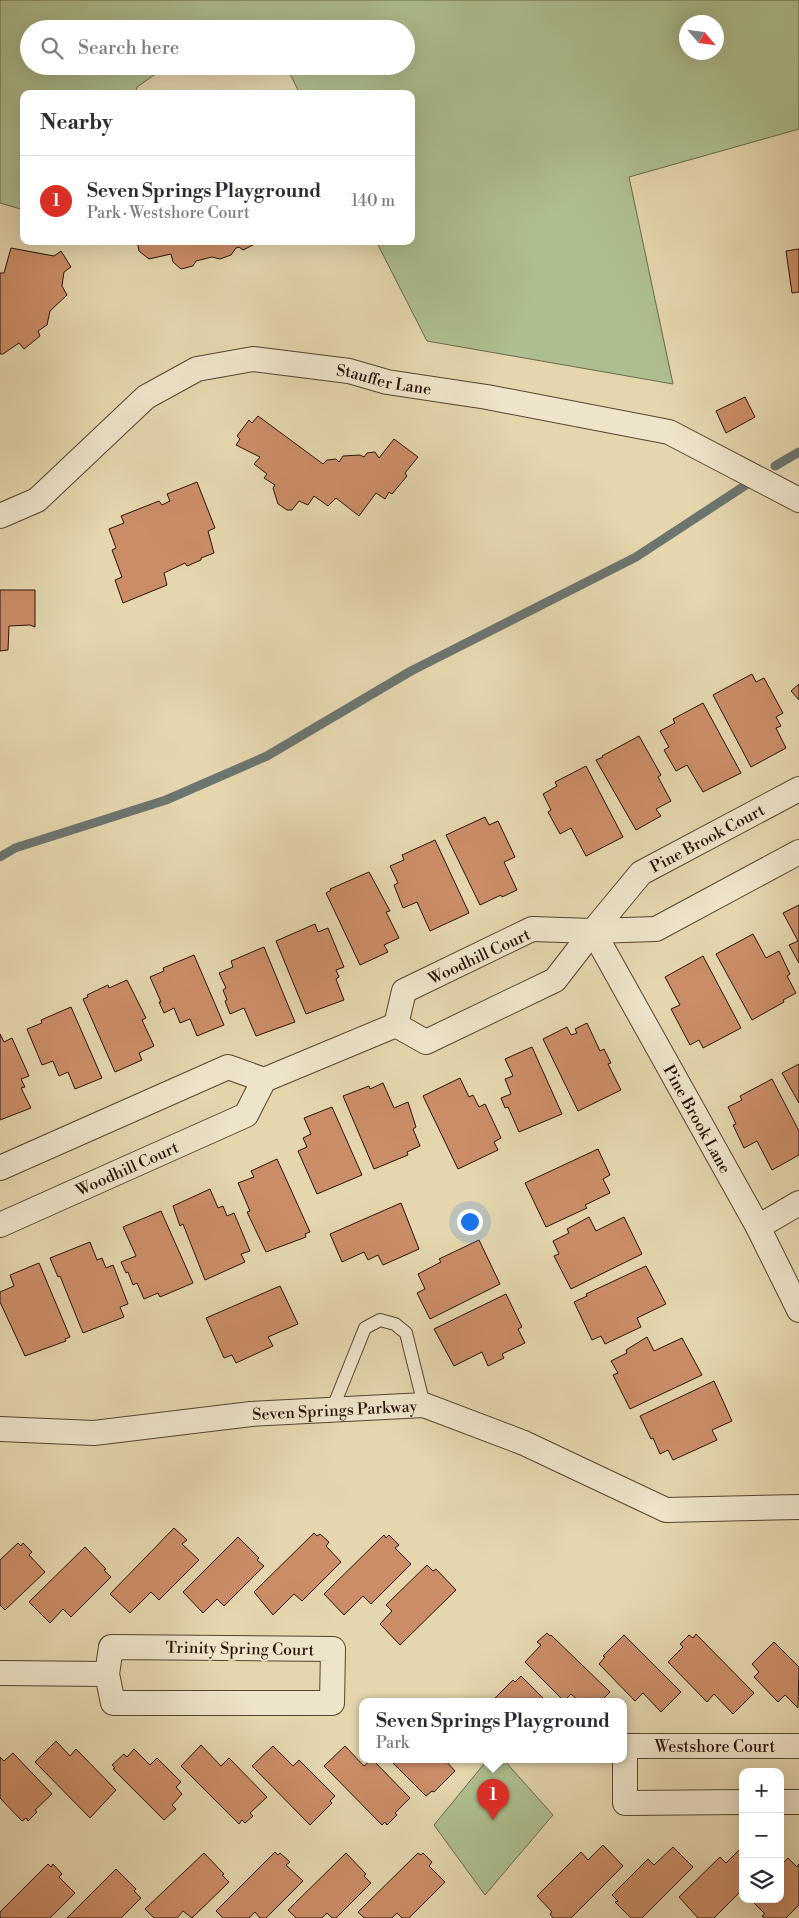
<!DOCTYPE html>
<html lang="en">
<head>
<meta charset="utf-8">
<style>
	:root { --surface:#fff; --page:#f7f7f7; --text:#2b2b33; --muted:#7c7c81; --line:#e1e1e2; --accent:#d93025 }
	body { margin:0; font-family:"Libre Bodoni",serif; background:var(--page); color:var(--text) }
	.controls { position:absolute; right:15px; bottom:15px; display:grid; overflow:hidden; border-radius:10px; box-shadow:0 5px 20px #0002 }
	.controls button { width:45px; height:45px; display:grid; place-items:center; padding:0; border:0; border-bottom:1px solid var(--line); background:var(--surface); color:var(--text); font:25px sans-serif }
	.compass { position:absolute; left:679px; top:15px; width:45px; height:45px; border-radius:50%; background:var(--surface); box-shadow:0 5px 20px #0002; rotate:118deg }
	.you { position:absolute; left:469px; top:1221px; width:18px; height:18px; margin:-12px; border:4px solid #fff; border-radius:50%; background:#1a73e8; box-shadow:0 0 0 8px #1a73e833 }
	.badge { display:grid; place-items:center; width:32px; height:32px; border-radius:50%; background:var(--accent); color:#fff; font-size:16px; font-weight:700 }
	.pin { position:absolute; translate:-50% -41px; filter:drop-shadow(0 1px 2px #0008) }
	.pin::after { content:''; position:absolute; top:26px; width:18px; height:15px; background:inherit; clip-path:polygon(0 0,100% 0,50% 100%) }
	.popup { position:absolute; left:359px; top:1698px; width:268px; height:65px; box-sizing:border-box; display:grid; place-content:center; border-radius:10px; background:var(--surface); filter:drop-shadow(0 1px 4px #0005); font-size:16px; white-space:nowrap; color:var(--muted) }
	.popup b { font-size:19px; color:var(--text) }
	.popup::after { content:''; position:absolute; left:50%; top:100%; margin-left:-10px; border:10px solid transparent; border-top-color:var(--surface) }
	.list { margin:0; padding:0; list-style:none }
	h2 { display:flex; justify-content:space-between; align-items:center; height:65px; margin:0; padding:0 20px; font-size:21px }
	h2 small { font-size:16px; font-weight:400; color:var(--muted) }
	.list li { display:grid; grid-template-columns:32px 1fr auto; gap:15px; align-items:center; box-sizing:border-box; height:90px; padding:0 20px; border-top:1px solid var(--line) }
	.list b { display:block; font-size:19px; white-space:nowrap }
	.list p { margin:0; font-size:16px; white-space:nowrap; color:var(--muted) }
	.list em { font-size:16px; font-style:normal; color:var(--muted) }
	.icon { flex:none; width:28px; height:28px; fill:none; stroke:currentColor; stroke-width:2; stroke-linecap:round; stroke-linejoin:round }
	.map { position:relative; flex:none; width:799px; height:1918px; overflow:hidden }
	.search { position:absolute; background:var(--surface); box-shadow:0 5px 20px #0002; left:20px; top:20px; width:395px; height:55px; display:flex; align-items:center; gap:12px; box-sizing:border-box; padding:0 18px; border-radius:28px; color:var(--muted); font-size:19px }
	.panel { position:absolute; background:var(--surface); box-shadow:0 5px 20px #0002; left:20px; top:90px; width:395px; height:155px; border-radius:10px }
	.map>svg:first-child { display:block }
	.green { fill:#aebf8f; stroke:#6b694c; fill-rule:evenodd }
	.lines { fill:none; stroke-linecap:round; stroke-linejoin:round }
	.stream { stroke:#6c7570; stroke-width:9 }
	.building { fill:#cb8d68; stroke:#281309 }
	.service-casing { stroke:#574432; stroke-width:14 }
	.minor-casing { stroke:#574432; stroke-width:26 }
	.service { stroke:#eee4ca; stroke-width:12 }
	.minor { stroke:#eee4ca; stroke-width:24 }
	.labels { text-anchor:middle; stroke-width:4; stroke-linejoin:round; paint-order:stroke }
	.street-label { font-size:16px; fill:#281309; stroke:#eee4ca }
</style>
</head>
<body>
<div class="map">
<svg width="799" height="1918" viewBox="0 0 799 1918">
	<rect width="100%" height="100%" fill="#e5d6ae"/>
	<filter id="stains"><feTurbulence type="fractalNoise" baseFrequency=".004" numOctaves="4"/><feColorMatrix values="0 0 0 0 .2 0 0 0 0 .09 0 0 0 0 .02 0 0 0 .5 -.17"/></filter>
	<radialGradient id="worn" r=".72"><stop offset=".6" stop-color="#630" stop-opacity="0"/><stop offset="1" stop-color="#630" stop-opacity=".3"/></radialGradient>
	<g class="green">
		<path d="M0,0H799V129L629,177L673,384L427,341L376,241H411V94H300L286,66H406V29H29V66H167L137,87L135,94H24V210L0,203ZM686,22H716V52H686Z"/>
		<path d="M488,1759H503L553,1815L485,1895L434,1825Z"/>
	</g>
	<g class="lines">
		<g class="stream">
			<path d="M775,466L799,452"/>
			<path d="M0,857L15,848L166,800L267,756L411,671L636,557L752,481"/>
		</g>
	</g>
	<g class="building">
		<path d="M137,241H261L243,250L239,247L236,248L231,255L220,259L212,257L196,261L193,266L181,269L173,262L171,254L149,259L139,251Z"/>
		<path d="M11,248L54,256L61,251L71,267L64,272L62,286L67,295L50,311L47,325L38,331L40,336L24,349L19,343L3,354H0V273H4Z"/>
		<path d="M799,249V292L792,293L786,251Z"/>
		<path d="M745,397L755,417L726,433L716,411Z"/>
		<path d="M258,416L323,464L327,460L336,459L339,462L343,456L360,455L364,457L367,453L375,452L379,458L394,439L418,457L405,473L407,476L392,494L389,492L385,499L376,493L359,516L336,498L328,506L314,496L308,505L299,501L292,510H287L278,504L273,488L275,485L264,478L267,474L254,464L260,457L236,445L240,439L237,436L249,420L252,423Z"/>
		<path d="M197,482L215,528L208,531L214,553L201,558V560L187,566L185,563L164,573L167,585L123,603L115,580L122,577L112,550L116,548L109,529L124,523L121,516L159,501L162,505L170,501L167,494Z"/>
		<path d="M0,590H35V627L30,625L9,626L8,650L0,651Z"/>
		<path d="M752,674L756,682L764,678L783,713L776,717L781,726L776,728L786,748L751,767L713,695Z"/>
		<path d="M799,684V700L791,691Z"/>
		<path d="M703,703L741,773L703,792L687,765L676,771L664,750L669,747L660,731L675,723L673,719Z"/>
		<path d="M639,736L661,775L658,777L671,801L656,809L661,816L636,830L596,760L603,757L602,756Z"/>
		<path d="M586,766L623,837L586,856L571,828L560,834L548,812L551,810L543,794L557,786L555,782Z"/>
		<path d="M485,817L489,825L498,821L515,857L504,862L517,890L502,897L501,895L480,905L446,835Z"/>
		<path d="M435,840L469,913L430,931L417,902L403,908L394,885L398,883L390,866L404,860L402,855Z"/>
		<path d="M369,872L390,911L386,912L399,938L384,945L388,952L360,965L326,893L331,890L330,889Z"/>
		<path d="M799,905V963L789,945L798,941L783,913Z"/>
		<path d="M315,924L318,932L328,928L344,967L336,970L339,977L336,979L344,1000L306,1014L276,941Z"/>
		<path d="M753,934L766,958L779,951L790,974L787,976L796,993L783,1000L784,1002L752,1020L716,954Z"/>
		<path d="M264,947L295,1022L256,1036L244,1008L230,1014L225,1001L227,1000L223,990L226,988L219,973L233,967L231,961Z"/>
		<path d="M194,955L224,1025L197,1036L190,1019L180,1023L174,1008L164,1013L159,1002H161L150,977L164,971L163,968Z"/>
		<path d="M703,956L741,1028L703,1048L699,1040L690,1045L671,1009L680,1005L665,977Z"/>
		<path d="M127,980L146,1018L142,1020L154,1046L139,1053L142,1060L115,1072L83,999L88,997L87,995L108,985L109,988Z"/>
		<path d="M71,1007L102,1078L75,1089L68,1072L59,1076L53,1061L42,1065L27,1029L42,1023L41,1020Z"/>
		<path d="M587,1023L600,1051L604,1049L611,1063L608,1064L621,1090L578,1111L543,1039L567,1027L571,1035L577,1033L575,1029Z"/>
		<path d="M0,1034L4,1042L12,1038L29,1076L21,1079L25,1087L21,1088L31,1108L0,1120Z"/>
		<path d="M532,1047L562,1114L519,1132L508,1107L505,1108L501,1098L511,1094L505,1079L513,1076L505,1059Z"/>
		<path d="M799,1064V1103L782,1073Z"/>
		<path d="M460,1078L469,1097L473,1095L479,1107L485,1104L501,1138L494,1142L498,1150L458,1169L423,1096Z"/>
		<path d="M772,1079L799,1131V1155L772,1170L757,1141L744,1148L733,1125L736,1124L728,1107L742,1100L740,1096Z"/>
		<path d="M383,1083L394,1108L408,1102L416,1127L413,1129L420,1146L407,1152L408,1155L374,1169L343,1096L369,1086L370,1089Z"/>
		<path d="M332,1107L362,1175L317,1194L298,1151L307,1147L303,1138L311,1134L304,1118Z"/>
		<path d="M598,1149L610,1175L603,1179L610,1193L585,1205L587,1208L546,1227L525,1183Z"/>
		<path d="M277,1159L310,1232L305,1234L306,1237L266,1252L247,1212L250,1211L238,1183L254,1177L251,1171Z"/>
		<path d="M210,1189L218,1208L223,1206L227,1216L234,1213L250,1251L241,1254L245,1262L205,1280L183,1224L180,1226L173,1206Z"/>
		<path d="M401,1203L419,1249L383,1265L378,1255L368,1260L364,1252L342,1262L330,1234Z"/>
		<path d="M161,1211L193,1283L160,1297L158,1293L144,1299L137,1283L133,1285L128,1272L126,1273L121,1262L136,1256L123,1227Z"/>
		<path d="M589,1217L596,1231L624,1217L642,1254L571,1289L554,1256L559,1254L553,1241L569,1233L567,1229Z"/>
		<path d="M479,1240L500,1284L430,1319L417,1293L425,1289L418,1274L441,1262L439,1259Z"/>
		<path d="M90,1242L97,1260L102,1258L106,1268L113,1265L128,1304L120,1307L124,1317L83,1333L60,1276L58,1277L50,1258Z"/>
		<path d="M39,1263L70,1337L65,1339L66,1341L25,1356L0,1302V1292L14,1286L10,1275Z"/>
		<path d="M646,1266L666,1304L637,1318L641,1327L605,1344L601,1336L592,1340L574,1302L587,1296L586,1294Z"/>
		<path d="M280,1286L298,1324L268,1337L273,1346L236,1363L232,1355L224,1358L206,1318Z"/>
		<path d="M506,1294L522,1327L518,1329L525,1343L502,1354L504,1358L488,1366L482,1352L454,1366L434,1329Z"/>
		<path d="M647,1337L654,1351L682,1338L702,1375L630,1409L613,1375L618,1373L611,1361L627,1353L626,1350Z"/>
		<path d="M714,1381L732,1421L712,1430L717,1440L673,1460L668,1450L660,1454L653,1438L651,1439L640,1416Z"/>
		<path d="M174,1528L187,1540L182,1544L199,1560L159,1600L151,1592L130,1613L110,1594Z"/>
		<path d="M314,1533L317,1536L320,1534L329,1542L326,1546L341,1562L302,1601L294,1594L273,1615L254,1592Z"/>
		<path d="M384,1535L386,1538L389,1535L399,1545L395,1548L411,1564L371,1604L363,1596L344,1615L324,1594Z"/>
		<path d="M238,1537L259,1558L257,1560L264,1566L224,1606L217,1599L203,1613L183,1592Z"/>
		<path d="M18,1543L21,1546L23,1543L32,1552L29,1555L45,1572L5,1610L0,1605V1560Z"/>
		<path d="M85,1547L106,1569L104,1570L111,1577L71,1617L63,1609L50,1623L29,1602Z"/>
		<path d="M427,1565L433,1571L436,1569L456,1590L400,1645L380,1624L392,1611L386,1605Z"/>
		<path d="M547,1633L550,1636L551,1635L610,1692L601,1701H579L571,1694L564,1701L525,1662L541,1645L537,1642Z"/>
		<path d="M696,1634L754,1693L733,1714L714,1694L707,1702L668,1662L683,1647L680,1644L689,1635L693,1638Z"/>
		<path d="M624,1635L681,1692L661,1712L643,1693L635,1701L599,1664L605,1657L603,1656Z"/>
		<path d="M774,1642L799,1667L798,1708L785,1695L778,1702L754,1677L759,1672L752,1664Z"/>
		<path d="M521,1676L546,1701H492L513,1680L515,1682Z"/>
		<path d="M56,1741L70,1756L76,1749L116,1790L90,1818L35,1762Z"/>
		<path d="M201,1745L221,1766L229,1758L267,1797L250,1813L253,1816L245,1823L242,1820L239,1824L181,1766Z"/>
		<path d="M273,1746L293,1766L299,1760L335,1796L330,1801L332,1803L310,1825L252,1766Z"/>
		<path d="M345,1746L364,1766L372,1759L410,1798L395,1813L397,1815L387,1825L385,1822L382,1825L324,1766Z"/>
		<path d="M134,1749L150,1765L157,1758L181,1782L176,1787L182,1794L172,1805L176,1809L164,1820L113,1769L115,1768L112,1765L124,1754L127,1757Z"/>
		<path d="M13,1753L52,1794L35,1810L37,1812L28,1821L26,1818L22,1821L0,1798V1757L4,1761Z"/>
		<path d="M389,1759H444L455,1771L434,1792L432,1791L426,1796Z"/>
		<path d="M603,1845L623,1866L571,1918H553L550,1914L552,1912L537,1896L581,1852L588,1860Z"/>
		<path d="M743,1846V1889L714,1918H698L679,1897L720,1857L726,1863Z"/>
		<path d="M673,1847L693,1867L642,1918H631L615,1902L618,1901L612,1895L648,1859L654,1865Z"/>
		<path d="M275,1852L278,1855L280,1853L290,1862L286,1865L303,1881L266,1918H260L255,1912L249,1918H223L216,1911Z"/>
		<path d="M204,1853L224,1874L222,1875L229,1882L192,1918L183,1911L177,1918H154L145,1909Z"/>
		<path d="M346,1853L366,1874L364,1876L371,1883L336,1918H332L327,1913L322,1918H296L288,1910Z"/>
		<path d="M418,1853L421,1855L423,1853L432,1862L429,1866L445,1882L409,1918H402L397,1913L392,1918H364L358,1912Z"/>
		<path d="M788,1858L797,1867L799,1864V1905L786,1918H764L762,1916L765,1914L750,1899H780V1866Z"/>
		<path d="M48,1864L51,1867L53,1864L62,1874L59,1877L75,1893L50,1918H0V1912Z"/>
		<path d="M116,1869L136,1889L134,1891L141,1898L121,1918H67Z"/>
	</g>
	<g class="lines">
		<g class="service-casing">
			<path id="service" d="M332,1410L365,1328L380,1320L395,1324L406,1333L424,1405"/>
		</g>
		<g class="minor-casing">
			<g id="minor">
				<path id="s1" d="M0,516L37,500L146,397L197,369L253,359L349,371L387,382L487,397L669,432L799,500"/>
				<path d="M532,929L593,931L555,980L426,1042L396,1025L404,991Z"/>
				<path id="s2" d="M593,931L758,1227L799,1310"/>
				<path id="s3" d="M593,931L641,873L799,789"/>
				<path d="M593,931L656,929L799,852"/>
				<path d="M0,1168L228,1067L264,1080"/>
				<path id="s4" d="M0,1225L246,1115L264,1080L396,1025"/>
				<path d="M758,1227L799,1203"/>
				<path id="s5" d="M0,1429L94,1433L251,1414L424,1405L524,1443L666,1510L799,1507"/>
				<path d="M111,1647L333,1649L332,1703H113L107,1674Z"/>
				<path d="M0,1673L107,1674"/>
				<path id="s6" d="M743,1802L625,1803V1746H799"/>
				<path d="M780,1802H799"/>
			</g>
		</g>
		<use href="#service" class="service"/>
		<use href="#minor" class="minor"/>
	</g>
	<g class="labels">
		<g class="street-label">
			<text dy="6" stroke="none"><textPath href="#s1" startOffset="438">Stauffer Lane</textPath></text>
			<text dy="6" stroke="none"><textPath href="#s3" startOffset="150">Pine Brook Court</textPath></text>
			<text transform="translate(479 956) rotate(-25)" y="6">Woodhill Court</text>
			<text dy="6" stroke="none"><textPath href="#s2" startOffset="215">Pine Brook Lane</textPath></text>
			<text dy="6" stroke="none"><textPath href="#s4" startOffset="139">Woodhill Court</textPath></text>
			<text dy="6" stroke="none"><textPath href="#s5" startOffset="336">Seven Springs Parkway</textPath></text>
			<text transform="translate(240 1648) rotate(1)" y="6">Trinity Spring Court</text>
			<text dy="6" stroke="none"><textPath href="#s6" startOffset="265">Westshore Court</textPath></text>
		</g>
	</g>
	<rect width="100%" height="100%" filter="url(#stains)"/>
	<rect width="100%" height="100%" fill="url(#worn)"/>
</svg>
<div class="controls">
<button>+</button>
<button>−</button>
<button><svg class="icon" aria-label="layers" viewBox="0 0 24 24"><path d="M12 4l9 5-9 5-9-5zM3 14l9 5 9-5"/></svg></button>
</div>
<svg class="compass" viewBox="-18 -18 36 36"><path d="M0-13l5 13h-10z" fill="#e53935"/><path d="M0 13l5-13h-10z" fill="#7c7c81"/></svg>
<div class="you"></div>
<div class="pin badge" style="left:493px;top:1820px">1</div>
<div class="popup"><b>Seven Springs Playground</b>Park</div>
<div class="search"><svg class="icon" aria-label="search" viewBox="0 0 24 24"><circle cx="10" cy="10" r="6"/><path d="M15 15l6 6"/></svg>Search here</div>
<section class="panel">
<h2>Nearby<small></small></h2>
<ul class="list">
<li><span class="badge">1</span><div><b>Seven Springs Playground</b><p>Park · Westshore Court</p></div><em>140 m</em></li>
</ul>
</section>
</div>
</body>
</html>
